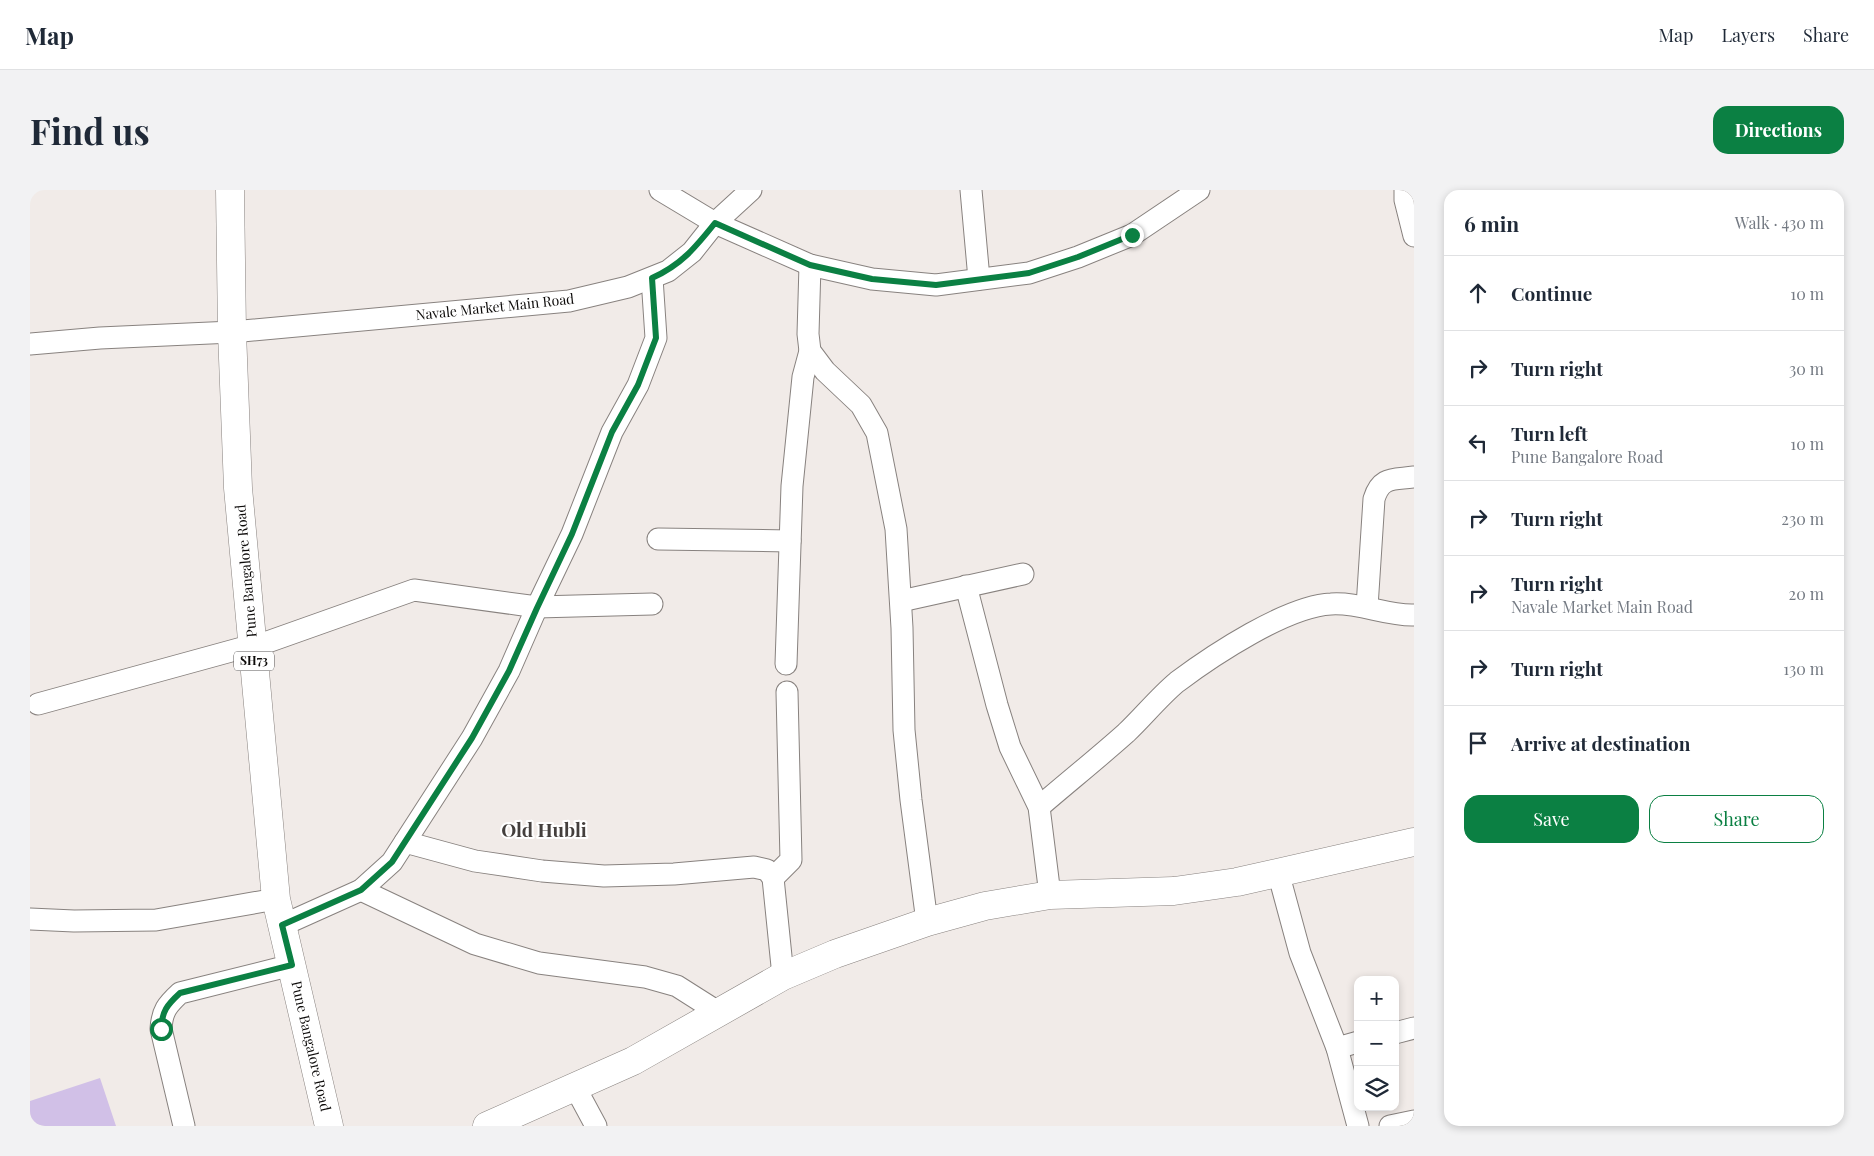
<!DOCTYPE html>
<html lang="en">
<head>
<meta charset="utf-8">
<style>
	:root { --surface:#fff; --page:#f2f2f3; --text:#1f2937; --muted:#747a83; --line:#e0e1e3; --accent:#0b8043 }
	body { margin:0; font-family:"Playfair Display",serif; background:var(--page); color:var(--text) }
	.controls { position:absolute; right:15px; bottom:15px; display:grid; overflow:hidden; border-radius:10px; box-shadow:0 2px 8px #0003 }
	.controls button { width:45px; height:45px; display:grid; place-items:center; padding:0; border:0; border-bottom:1px solid var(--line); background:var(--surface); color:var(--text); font:25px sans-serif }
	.stop { position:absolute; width:15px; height:15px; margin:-11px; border:4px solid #0b8043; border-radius:50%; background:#fff }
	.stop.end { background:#0b8043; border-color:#fff; box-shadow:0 1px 5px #0008 }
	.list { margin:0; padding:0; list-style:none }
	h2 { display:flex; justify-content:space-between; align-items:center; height:65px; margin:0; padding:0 20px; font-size:21px }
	h2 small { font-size:16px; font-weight:400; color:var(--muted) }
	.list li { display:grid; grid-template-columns:32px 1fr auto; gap:15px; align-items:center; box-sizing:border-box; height:75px; padding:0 20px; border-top:1px solid var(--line) }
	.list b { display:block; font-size:19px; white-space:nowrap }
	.list p { margin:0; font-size:16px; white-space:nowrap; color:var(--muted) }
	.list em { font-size:16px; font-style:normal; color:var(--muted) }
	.actions { display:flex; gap:10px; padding:15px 20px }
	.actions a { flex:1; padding:11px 0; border:1px solid var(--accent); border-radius:15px; text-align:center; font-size:18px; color:var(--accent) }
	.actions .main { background:var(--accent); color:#fff }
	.icon { flex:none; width:28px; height:28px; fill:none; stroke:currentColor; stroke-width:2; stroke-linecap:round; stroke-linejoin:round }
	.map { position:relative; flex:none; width:1384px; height:936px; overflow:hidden; border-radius:15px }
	header { display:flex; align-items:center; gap:30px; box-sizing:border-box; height:70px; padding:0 25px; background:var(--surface); border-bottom:1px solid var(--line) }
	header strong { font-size:24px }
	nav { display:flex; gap:28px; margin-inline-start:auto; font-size:18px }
	.intro { display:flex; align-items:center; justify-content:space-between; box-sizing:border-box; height:120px; padding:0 30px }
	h1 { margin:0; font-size:35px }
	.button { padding:12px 22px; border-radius:15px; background:var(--accent); color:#fff; font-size:18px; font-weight:700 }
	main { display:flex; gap:30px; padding:0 30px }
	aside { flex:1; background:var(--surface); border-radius:15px; box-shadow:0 2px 8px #0003 }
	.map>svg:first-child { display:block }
	.building { fill:#d1c0e7 }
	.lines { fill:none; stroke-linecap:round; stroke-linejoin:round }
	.street-casing { stroke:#88827f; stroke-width:23 }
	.secondary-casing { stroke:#88827f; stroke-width:29 }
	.primary-casing { stroke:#88827f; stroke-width:29 }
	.street { stroke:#fff; stroke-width:21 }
	.secondary { stroke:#fff; stroke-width:28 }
	.primary { stroke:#fff; stroke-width:28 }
	.route { stroke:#0b8043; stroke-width:6 }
	.labels { text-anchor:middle; stroke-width:4; stroke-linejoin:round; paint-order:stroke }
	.shield { fill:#fff; stroke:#565454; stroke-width:1 }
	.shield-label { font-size:12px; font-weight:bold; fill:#0d0b0a }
	.street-label { font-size:14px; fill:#0d0b0a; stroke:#fff }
	.district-label { font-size:19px; font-weight:bold; fill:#443f3d; stroke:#fff }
</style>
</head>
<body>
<header>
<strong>Map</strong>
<nav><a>Map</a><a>Layers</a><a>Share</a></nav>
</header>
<div class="intro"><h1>Find us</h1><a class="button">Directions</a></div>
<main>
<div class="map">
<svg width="1384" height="936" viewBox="0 0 1384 936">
	<rect width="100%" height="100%" fill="#f1ebe8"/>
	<path class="building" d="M70,888L86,936H0V911Z"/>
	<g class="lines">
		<g class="street-casing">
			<g id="street">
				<path d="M630,0L685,33L780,75L842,89L906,95L999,83L1048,67L1102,45L1169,0"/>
				<path d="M941,0L949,89"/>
				<path d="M1375,0V10L1384,46"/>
				<path d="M780,75L778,144L780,161L795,181L831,215L847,243L866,339L872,438L874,540L881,610L897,732"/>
				<path d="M0,154L70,148L202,142L539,111L598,97L638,81L662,62L685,33L721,0"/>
				<path d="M628,349L760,351"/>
				<path d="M936,396L967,515L980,557L1009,617L1020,705"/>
				<path d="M871,411L993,384"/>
				<path d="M1337,417L1344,309C1351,286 1363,290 1384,287"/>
				<path d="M756,474L762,296L773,187L780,161"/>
				<path d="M8,514L223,455H229L384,400L507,417L622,414"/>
				<path d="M1009,617C1038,592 1068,568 1096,543C1113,527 1129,507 1147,492C1183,465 1257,416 1301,414C1329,412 1357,426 1384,425"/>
				<path d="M375,652L445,671L512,681L574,686L644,684L724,677L737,680L743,688L753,786"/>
				<path d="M1248,682L1270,763L1307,858L1328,936"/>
				<path d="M743,688L761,670L757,502"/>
				<path d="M331,700L445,754L509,773L615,787L647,796L688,822"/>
				<path d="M0,729L44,731L126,730L246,709"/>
				<path d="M253,735L331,700L362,672L442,548L479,481L507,417L542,344L582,242L608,195L626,148L622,88"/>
				<path d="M1365,843L1384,838"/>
				<path d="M1307,858L1328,852"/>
				<path d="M545,897L566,936"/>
				<path d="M154,936L131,839C132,821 137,815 150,803L262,775"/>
				<path d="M1360,936L1384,931"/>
			</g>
		</g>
		<g class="secondary-casing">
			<path id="secondary" d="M457,936L603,871L753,786L805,764L897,732L955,716L1020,705L1144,701L1207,692L1384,652"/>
		</g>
		<g class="primary-casing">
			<path id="primary" d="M200,0L202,142L208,298L246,709L299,936"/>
		</g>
		<use href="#street" class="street"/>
		<use href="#secondary" class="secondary"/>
		<use href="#primary" class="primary"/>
	</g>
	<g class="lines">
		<path class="route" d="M131,839C132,821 137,815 150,803L262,775L252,735L331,700L362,672L442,548L479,481L507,418L542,344L582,242L608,195L626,148L622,88C651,75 665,58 685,33L780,75L842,89L906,95L999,83L1048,67L1102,45"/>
	</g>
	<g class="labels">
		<rect class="shield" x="204" y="461.5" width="40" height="19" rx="4"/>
		<g class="shield-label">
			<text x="224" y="475">SH73</text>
		</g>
		<g class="street-label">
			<text transform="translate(465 117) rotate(-6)" y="5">Navale Market Main Road</text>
			<text transform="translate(216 381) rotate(-95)" y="5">Pune Bangalore Road</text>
			<text transform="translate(281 856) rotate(77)" y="5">Pune Bangalore Road</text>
		</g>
		<g class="district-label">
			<text x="514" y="647">Old Hubli</text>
		</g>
	</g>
</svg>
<div class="controls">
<button>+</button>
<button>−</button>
<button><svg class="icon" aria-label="layers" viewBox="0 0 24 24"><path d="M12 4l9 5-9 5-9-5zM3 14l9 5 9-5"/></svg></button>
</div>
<div class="stop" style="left:131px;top:839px"></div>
<div class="stop end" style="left:1102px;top:45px"></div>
</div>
<aside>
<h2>6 min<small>Walk · 430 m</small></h2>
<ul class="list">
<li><svg class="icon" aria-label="ahead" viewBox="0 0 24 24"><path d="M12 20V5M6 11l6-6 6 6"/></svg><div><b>Continue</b></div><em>10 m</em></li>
<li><svg class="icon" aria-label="right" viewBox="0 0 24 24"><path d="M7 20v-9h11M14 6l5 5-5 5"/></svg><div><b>Turn right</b></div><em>30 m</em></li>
<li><svg class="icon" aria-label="left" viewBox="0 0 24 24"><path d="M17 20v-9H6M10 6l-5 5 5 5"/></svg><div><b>Turn left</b><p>Pune Bangalore Road</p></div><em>10 m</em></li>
<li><svg class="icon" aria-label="right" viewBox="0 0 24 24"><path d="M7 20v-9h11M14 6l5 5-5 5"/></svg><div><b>Turn right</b></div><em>230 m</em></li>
<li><svg class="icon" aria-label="right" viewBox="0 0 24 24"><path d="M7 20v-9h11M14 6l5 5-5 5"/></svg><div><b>Turn right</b><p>Navale Market Main Road</p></div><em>20 m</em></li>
<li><svg class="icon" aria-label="right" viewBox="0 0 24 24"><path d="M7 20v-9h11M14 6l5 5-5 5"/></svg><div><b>Turn right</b></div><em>130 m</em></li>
<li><svg class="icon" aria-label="arrive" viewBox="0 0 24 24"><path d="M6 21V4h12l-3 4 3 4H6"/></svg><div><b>Arrive at destination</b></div></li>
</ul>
<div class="actions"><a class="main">Save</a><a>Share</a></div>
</aside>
</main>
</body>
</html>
